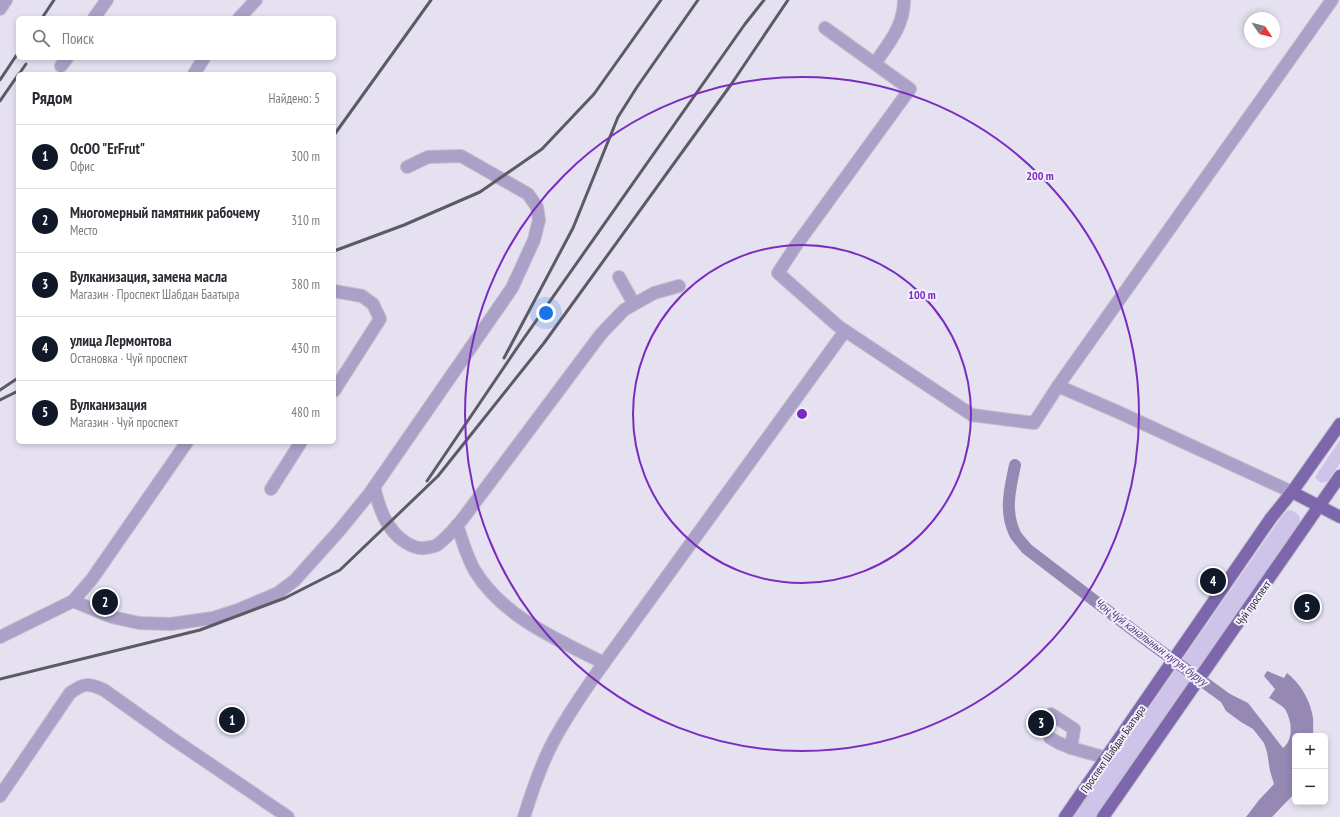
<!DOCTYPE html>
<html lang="ru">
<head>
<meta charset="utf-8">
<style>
	:root { --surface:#fff; --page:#f7f7f7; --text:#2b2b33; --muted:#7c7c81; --line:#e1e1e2; --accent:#111827 }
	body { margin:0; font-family:"PT Sans Narrow",sans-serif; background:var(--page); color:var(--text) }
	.controls { position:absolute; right:12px; bottom:12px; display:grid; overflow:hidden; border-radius:6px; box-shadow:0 2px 6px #0003 }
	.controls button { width:36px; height:36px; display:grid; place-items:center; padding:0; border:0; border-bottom:1px solid var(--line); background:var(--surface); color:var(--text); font:20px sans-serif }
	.compass { position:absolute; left:1244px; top:12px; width:36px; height:36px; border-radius:50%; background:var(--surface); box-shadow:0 2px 6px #0003; rotate:125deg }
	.you { position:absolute; left:546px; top:313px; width:14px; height:14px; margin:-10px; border:3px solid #fff; border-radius:50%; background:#1a73e8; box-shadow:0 0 0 6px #1a73e833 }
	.badge { display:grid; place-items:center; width:26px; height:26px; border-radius:50%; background:var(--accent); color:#fff; font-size:13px; font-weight:700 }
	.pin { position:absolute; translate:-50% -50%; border:2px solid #fff; box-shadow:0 1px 4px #0006 }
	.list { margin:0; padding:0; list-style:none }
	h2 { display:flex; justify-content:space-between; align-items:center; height:52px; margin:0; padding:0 16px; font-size:17px }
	h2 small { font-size:13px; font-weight:400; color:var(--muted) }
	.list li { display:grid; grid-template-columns:26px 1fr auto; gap:12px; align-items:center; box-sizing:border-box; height:64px; padding:0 16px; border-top:1px solid var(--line) }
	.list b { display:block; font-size:15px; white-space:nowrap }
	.list p { margin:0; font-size:13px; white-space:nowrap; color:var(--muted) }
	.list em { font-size:13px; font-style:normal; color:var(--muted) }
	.icon { flex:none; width:22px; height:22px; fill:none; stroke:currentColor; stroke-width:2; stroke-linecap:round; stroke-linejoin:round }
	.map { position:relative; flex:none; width:1340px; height:817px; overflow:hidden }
	.search { position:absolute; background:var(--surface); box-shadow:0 2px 6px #0003; left:16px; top:16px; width:320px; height:44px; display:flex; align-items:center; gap:10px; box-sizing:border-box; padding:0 14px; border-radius:6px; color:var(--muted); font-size:15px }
	.panel { position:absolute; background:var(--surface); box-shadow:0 2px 6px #0003; left:16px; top:72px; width:320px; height:372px; border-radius:6px }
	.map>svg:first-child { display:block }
	.green { fill:#cec4e9 }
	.water { fill:#9588b3 }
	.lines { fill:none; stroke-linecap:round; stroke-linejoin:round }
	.canal { stroke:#9588b3; stroke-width:12 }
	.minor-casing { stroke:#c0bcca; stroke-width:14 }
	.major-casing { stroke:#c0bcca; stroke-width:14 }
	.minor { stroke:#aba0c7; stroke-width:12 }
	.major { stroke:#7d66ab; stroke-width:12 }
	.rail { stroke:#5c5a62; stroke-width:3 }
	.ring { fill:none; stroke:#7b2cbf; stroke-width:2 }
	.labels { text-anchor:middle; stroke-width:4; stroke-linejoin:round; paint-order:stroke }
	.street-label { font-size:11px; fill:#2c2a30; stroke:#f2eefe }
	.water-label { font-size:12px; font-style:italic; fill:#544079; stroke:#f2eefe }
	.centre { fill:#7b2cbf; stroke:#f2eefe; stroke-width:2 }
	.ring-label { font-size:12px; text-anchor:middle; font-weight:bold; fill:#7b2cbf; stroke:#f2eefe; stroke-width:4; stroke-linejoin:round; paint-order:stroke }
</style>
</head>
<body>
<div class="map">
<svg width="1340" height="817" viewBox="0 0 1340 817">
	<rect width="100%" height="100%" fill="#e5e1f1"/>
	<g class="green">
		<path d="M1340,440V463L1328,481L1321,483L1315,478L1317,474Z"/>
		<path d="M1291,510L1299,515L1300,520L1298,526L1096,817H1073L1282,516L1287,511Z"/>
	</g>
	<path class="water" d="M1267,671L1284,678L1287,673C1299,682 1309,698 1312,713C1314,720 1313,729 1313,736H1295V793L1272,817H1246L1259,800L1274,784L1270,771L1267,752L1264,743L1253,729L1241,722L1226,711L1221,702L1224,691L1248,703L1283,748C1294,739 1292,721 1285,709C1281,705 1274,701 1269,698L1275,689L1264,676Z"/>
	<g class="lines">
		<path class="canal" d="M1015,465C1010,489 1004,511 1015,534C1018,539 1023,544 1027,549L1146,640L1235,705"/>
		<g class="minor-casing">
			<g id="minor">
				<path d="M0,9L6,0"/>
				<path d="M94,18L107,0"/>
				<path d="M239,18L256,0"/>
				<path d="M825,28L910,89L795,247L778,273L838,326L972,415L1034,423L1058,386L1332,0"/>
				<path d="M875,63C889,43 904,26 904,0"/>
				<path d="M61,66L67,58"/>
				<path d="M194,74L204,58"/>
				<path d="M619,277L634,304"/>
				<path d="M334,291L362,296L373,304L380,319L334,391"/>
				<path d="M1058,386L1118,412L1292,492"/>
				<path d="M374,487C379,507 386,530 405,542C411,546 417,549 425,548C429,547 434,547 437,545C447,538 454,529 461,521L601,334L624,310L654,293L679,286"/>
				<path d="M271,489L301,442"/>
				<path d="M457,525C462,539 467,558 475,571C503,617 558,640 604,663C586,688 569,713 554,740C541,764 532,791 524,817"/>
				<path d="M73,601L112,617L139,623L171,624L213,618L238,610L278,593L295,580L339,531L370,493L512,288L534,240L539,220L537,207L528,194L461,156L428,157L407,167"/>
				<path d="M0,637L73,601L92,579L187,442"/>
				<path d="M604,663L845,331"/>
				<path d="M1051,714L1074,729L1071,748L1107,758"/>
				<path d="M1050,738L1059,743L1071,748"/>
				<path d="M0,796L70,693C84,683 88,683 104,690L170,737L288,817"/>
			</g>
		</g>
		<g class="major-casing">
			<g id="major">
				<path d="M1292,492L1340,517"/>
				<path d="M1065,817L1271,518L1292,492L1340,424"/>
				<path d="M1103,817L1340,476"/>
			</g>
		</g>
		<use href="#minor" class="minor"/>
		<use href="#major" class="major"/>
		<g class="rail">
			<path d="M42,18L54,0"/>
			<path d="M19,74L26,64"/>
			<path d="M0,80L18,53"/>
			<path d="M0,101L18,75"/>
			<path d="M334,135L431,0"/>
			<path d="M334,251L404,225L480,192L542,149L594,94L661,0"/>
			<path d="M504,358L573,228L618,117L637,87L698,0"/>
			<path d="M0,390L18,378"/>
			<path d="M0,400L18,391"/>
			<path d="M427,481L517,348L745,24L764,0"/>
			<path d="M0,679L200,630L285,598L340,570L438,476L544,343L730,86L788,0"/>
		</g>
	</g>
	<g class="ring">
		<circle cx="802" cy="414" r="169"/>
		<circle cx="802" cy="414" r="337"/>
	</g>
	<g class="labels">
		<g class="street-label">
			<text transform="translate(1253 603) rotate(-55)" y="4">Чуй проспект</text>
			<text transform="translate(1113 749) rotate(-55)" y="4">Проспект Шабдан Баатыра</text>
		</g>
		<g class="water-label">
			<text transform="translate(1151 642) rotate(37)" y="4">Чоң Чүй каналынын нугун буруу</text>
		</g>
	</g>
	<circle cx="802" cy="414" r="6" class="centre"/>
	<g class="ring-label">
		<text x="1040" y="180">200 m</text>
		<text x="922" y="299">100 m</text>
	</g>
</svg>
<div class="controls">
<button>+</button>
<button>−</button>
</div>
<svg class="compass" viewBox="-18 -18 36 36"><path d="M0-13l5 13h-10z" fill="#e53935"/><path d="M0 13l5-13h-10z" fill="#7c7c81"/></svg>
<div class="you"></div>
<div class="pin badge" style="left:232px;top:720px">1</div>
<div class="pin badge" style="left:105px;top:602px">2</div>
<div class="pin badge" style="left:1041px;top:723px">3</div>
<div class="pin badge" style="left:1213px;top:581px">4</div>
<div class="pin badge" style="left:1307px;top:607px">5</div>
<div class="search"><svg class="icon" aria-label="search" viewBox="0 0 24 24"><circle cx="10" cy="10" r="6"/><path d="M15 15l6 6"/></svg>Поиск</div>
<section class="panel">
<h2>Рядом<small>Найдено: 5</small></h2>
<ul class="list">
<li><span class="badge">1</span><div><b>ОсОО &quot;ErFrut&quot;</b><p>Офис</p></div><em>300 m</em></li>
<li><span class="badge">2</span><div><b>Многомерный памятник рабочему</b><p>Место</p></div><em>310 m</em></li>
<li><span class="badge">3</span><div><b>Вулканизация, замена масла</b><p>Магазин · Проспект Шабдан Баатыра</p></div><em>380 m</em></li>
<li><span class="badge">4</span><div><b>улица Лермонтова</b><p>Остановка · Чуй проспект</p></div><em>430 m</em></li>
<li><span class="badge">5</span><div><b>Вулканизация</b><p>Магазин · Чуй проспект</p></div><em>480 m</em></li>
</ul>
</section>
</div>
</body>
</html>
